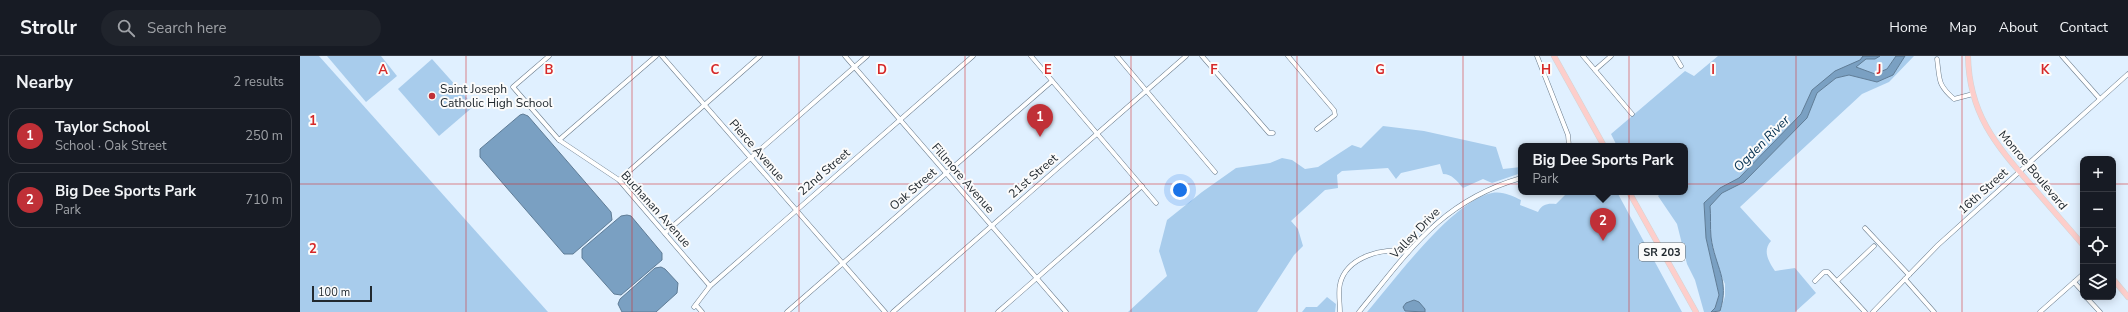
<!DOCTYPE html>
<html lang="en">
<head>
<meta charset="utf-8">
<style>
	:root { --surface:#171b24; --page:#20242c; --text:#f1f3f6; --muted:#9ea1a6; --line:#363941; --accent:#c03037 }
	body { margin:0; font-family:"Nunito Sans",sans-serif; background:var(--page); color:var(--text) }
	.controls { position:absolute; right:12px; bottom:12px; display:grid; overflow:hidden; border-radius:8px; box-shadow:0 2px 10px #0003 }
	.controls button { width:36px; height:36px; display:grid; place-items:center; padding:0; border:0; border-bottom:1px solid var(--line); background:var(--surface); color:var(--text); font:20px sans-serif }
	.scale { position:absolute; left:12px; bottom:10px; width:60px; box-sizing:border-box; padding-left:4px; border:2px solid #21292f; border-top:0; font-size:11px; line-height:14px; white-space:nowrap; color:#21292f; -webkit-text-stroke:3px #fbfbfb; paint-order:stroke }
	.you { position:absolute; left:880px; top:134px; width:14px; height:14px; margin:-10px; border:3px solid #fff; border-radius:50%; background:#1a73e8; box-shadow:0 0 0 6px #1a73e833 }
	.badge { display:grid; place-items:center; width:26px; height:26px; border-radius:50%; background:var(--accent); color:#fff; font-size:13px; font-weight:700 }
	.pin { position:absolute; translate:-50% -33px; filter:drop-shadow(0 1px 2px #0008) }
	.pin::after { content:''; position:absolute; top:21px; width:14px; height:12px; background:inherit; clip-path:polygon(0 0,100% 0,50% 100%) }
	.popup { position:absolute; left:1218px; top:87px; width:170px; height:52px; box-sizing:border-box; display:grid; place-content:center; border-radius:8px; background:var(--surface); filter:drop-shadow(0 1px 3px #0005); font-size:13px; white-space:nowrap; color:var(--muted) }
	.popup b { font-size:15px; color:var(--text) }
	.popup::after { content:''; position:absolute; left:50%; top:100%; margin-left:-8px; border:8px solid transparent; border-top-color:var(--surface) }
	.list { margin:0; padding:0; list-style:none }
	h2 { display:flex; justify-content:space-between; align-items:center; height:52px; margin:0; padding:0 16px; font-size:17px }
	h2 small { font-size:13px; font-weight:400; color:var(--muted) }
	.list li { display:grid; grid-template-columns:26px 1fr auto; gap:12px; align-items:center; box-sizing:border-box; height:56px; margin:0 8px 8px; padding:0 8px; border:1px solid var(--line); border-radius:12px }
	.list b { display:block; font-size:15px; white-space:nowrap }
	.list p { margin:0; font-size:13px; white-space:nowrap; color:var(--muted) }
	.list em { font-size:13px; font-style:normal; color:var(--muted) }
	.icon { flex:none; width:22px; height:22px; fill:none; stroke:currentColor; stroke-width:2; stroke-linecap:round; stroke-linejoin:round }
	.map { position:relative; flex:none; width:1828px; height:256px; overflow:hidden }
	header { display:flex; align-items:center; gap:24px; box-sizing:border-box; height:56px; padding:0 20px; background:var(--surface); border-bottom:1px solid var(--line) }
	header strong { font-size:19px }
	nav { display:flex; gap:22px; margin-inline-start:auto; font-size:14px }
	.search { width:280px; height:36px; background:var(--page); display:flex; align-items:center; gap:10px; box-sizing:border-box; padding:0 14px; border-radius:22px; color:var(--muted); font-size:15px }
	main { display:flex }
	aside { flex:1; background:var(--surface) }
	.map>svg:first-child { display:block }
	.green { fill:#a8ccec }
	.water { fill:#7aa0c2; stroke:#5f7c96 }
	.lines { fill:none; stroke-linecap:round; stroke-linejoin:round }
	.minor-casing { stroke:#6a7b8b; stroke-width:5 }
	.major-casing { stroke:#d3d4d5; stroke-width:6 }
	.minor { stroke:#fff; stroke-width:4 }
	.major { stroke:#fdcecb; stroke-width:5 }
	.grid { fill:none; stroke:#d62828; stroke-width:1; stroke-opacity:0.55 }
	.poi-dot { fill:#c03037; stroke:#fbfbfb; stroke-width:1.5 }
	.labels { text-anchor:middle; stroke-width:4; stroke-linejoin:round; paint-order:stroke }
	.shield { fill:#fbfbfb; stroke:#62686c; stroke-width:1 }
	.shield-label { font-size:11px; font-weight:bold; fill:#21292f }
	.poi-label { font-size:12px; fill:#21292f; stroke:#fbfbfb; text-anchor:start }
	.street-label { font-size:12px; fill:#21292f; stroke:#fbfbfb }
	.water-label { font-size:13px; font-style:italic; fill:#002e4f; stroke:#fbfbfb }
	.grid-label { font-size:13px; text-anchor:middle; font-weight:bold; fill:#d62828; stroke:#fbfbfb; stroke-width:4; stroke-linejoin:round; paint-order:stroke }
</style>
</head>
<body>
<header>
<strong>Strollr</strong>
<div class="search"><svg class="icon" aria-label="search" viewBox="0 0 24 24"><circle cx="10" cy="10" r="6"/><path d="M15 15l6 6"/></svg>Search here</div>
<nav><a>Home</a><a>Map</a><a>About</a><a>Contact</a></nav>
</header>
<main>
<aside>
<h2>Nearby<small>2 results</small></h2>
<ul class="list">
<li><span class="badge">1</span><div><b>Taylor School</b><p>School · Oak Street</p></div><em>250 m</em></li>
<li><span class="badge">2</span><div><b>Big Dee Sports Park</b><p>Park</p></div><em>710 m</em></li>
</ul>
</aside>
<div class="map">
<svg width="1828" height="256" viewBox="0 0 1828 256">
	<rect width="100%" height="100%" fill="#e0f0ff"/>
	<g class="green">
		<path d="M0,0H19L248,256H0Z"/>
		<path d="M27,0H81L97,20L66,46Z"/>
		<path d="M1418,0H1596L1587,13L1575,18L1550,9L1512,34L1501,58L1439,122L1420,132L1404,147L1406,182L1419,239L1415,252L1411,256H1404L1395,224L1387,208L1377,168L1358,140L1362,136H1385V90H1317L1311,78L1385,15L1394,20Z"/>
		<path d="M1605,0H1614L1589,26L1562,38L1440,151L1471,185C1462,195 1469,206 1475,215L1495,212L1516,237L1495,256H1420L1425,240V228L1418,213L1411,181L1410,150L1422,137L1444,126L1507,62L1517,37L1536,22L1549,19L1577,26L1593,19Z"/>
		<path d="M132,3L174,50L139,80L98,33Z"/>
		<path d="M1083,70L1124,75L1196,91L1203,113L1221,111V117L1192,127L1183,123L1163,132C1157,125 1152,118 1143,118L1140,108L1101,117L1096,123L1088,112L1042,115L1037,119L1038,132L1025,134L991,165L998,173L1003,190L994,199L957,256H828L867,220L859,195L867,164L902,136L936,112L970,107L982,102L992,104L1005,113L1018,111L1052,89L1061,92Z"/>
		<path d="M1268,136H1317L1382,256H1067C1093,226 1153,144 1192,137C1203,135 1212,140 1221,144L1220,149L1238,156C1242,148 1248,147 1256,148Z"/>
		<path d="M1027,241L1036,248L1035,256H1002L1006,251H1017Z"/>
	</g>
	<g class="water">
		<path d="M1563,0H1580L1575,3H1566L1556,11L1575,18L1587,13L1596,0H1605L1593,19L1577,26L1549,19L1536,22L1517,37L1507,62L1444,126L1422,137L1410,150C1411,160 1410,171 1411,181C1415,211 1430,224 1420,255L1411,256L1415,252L1419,239L1406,182L1404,147L1420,132L1439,122L1501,58L1512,34L1535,15L1560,4Z"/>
		<path d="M223,58L228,60L311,156L312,164L273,198H264L180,101V93L220,59Z"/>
		<path d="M327,159L331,160L362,197V204L321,239L314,238L282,202V193L321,160Z"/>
		<path d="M361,211L365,213L378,227L377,237L356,256H322L318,248L320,243L355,212Z"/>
		<path d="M1114,244L1119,246L1125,253V256L1105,255L1103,251L1106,247Z"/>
	</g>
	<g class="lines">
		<g class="minor-casing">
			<g id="minor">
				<path d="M249,0L213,31L259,84L319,124L410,230"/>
				<path d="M362,0L585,256"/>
				<path d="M545,0L766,256"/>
				<path d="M731,0L856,147"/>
				<path d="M817,0L915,116"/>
				<path d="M902,0L969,77H973"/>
				<path d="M988,0L1034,54L1035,59L1017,73"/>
				<path d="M1237,0L1268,79L1269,90"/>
				<path d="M1283,0L1332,58"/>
				<path d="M1375,0L1381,10"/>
				<path d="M1762,0L1800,43"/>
				<path d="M1637,3C1640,24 1637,28 1654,43L1673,38"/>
				<path d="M1295,14L1311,0"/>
				<path d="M259,84L356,0"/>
				<path d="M319,124L460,0"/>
				<path d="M1565,172L1609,219"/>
				<path d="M365,177L567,0"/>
				<path d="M1605,223L1634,256"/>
				<path d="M1515,225L1524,216H1528L1565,256"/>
				<path d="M1537,225L1574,190"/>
				<path d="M1774,226L1783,236"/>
				<path d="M1786,241L1800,256"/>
				<path d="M396,249L402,256"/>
				<path d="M394,251L410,230L673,0"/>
				<path d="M487,256L752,25"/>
				<path d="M593,256L886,0"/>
				<path d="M698,256L842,130"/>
				<path d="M1040,256C1040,247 1038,236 1040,228C1046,201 1085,190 1108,196"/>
				<path d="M1059,256C1109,195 1141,145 1221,122"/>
				<path d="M1573,256L1638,189L1828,18"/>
				<path d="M1740,256L1783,218"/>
			</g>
		</g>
		<g class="major-casing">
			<g id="major">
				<path d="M1254,0L1304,90"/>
				<path d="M1668,0C1669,57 1695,88 1731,129C1748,149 1766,169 1783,189"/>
				<path d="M1329,136L1396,256"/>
				<path d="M1813,223L1828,241"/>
			</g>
		</g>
		<use href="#minor" class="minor"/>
		<use href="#major" class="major"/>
	</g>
	<path class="grid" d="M166,0V256M332,0V256M499,0V256M665,0V256M831,0V256M997,0V256M1163,0V256M1329,0V256M1496,0V256M1662,0V256M0,128H1783M1813,128H1828"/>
	<circle class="poi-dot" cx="132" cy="40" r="4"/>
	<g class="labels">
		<rect class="shield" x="1339" y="187" width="46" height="18" rx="3"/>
		<g class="shield-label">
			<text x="1362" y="200">SR 203</text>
		</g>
		<g class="poi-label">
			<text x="140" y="37">Saint Joseph<tspan x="140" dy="14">Catholic High School</tspan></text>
		</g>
		<g class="street-label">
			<text transform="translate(457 94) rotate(49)" y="4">Pierce Avenue</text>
			<text transform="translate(1733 114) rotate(50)" y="4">Monroe Boulevard</text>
			<text transform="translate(524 116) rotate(-41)" y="4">22nd Street</text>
			<text transform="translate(733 120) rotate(-41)" y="4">21st Street</text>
			<text transform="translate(663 122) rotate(49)" y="4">Fillmore Avenue</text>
			<text transform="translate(613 133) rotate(-41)" y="4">Oak Street</text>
			<text transform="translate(1683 135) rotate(-42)" y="4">16th Street</text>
			<text transform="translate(356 153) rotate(48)" y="4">Buchanan Avenue</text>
			<text transform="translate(1115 177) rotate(-46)" y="4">Valley Drive</text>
		</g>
		<g class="water-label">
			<text transform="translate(1461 87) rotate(-45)" y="5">Ogden River</text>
		</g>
	</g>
	<g class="grid-label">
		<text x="83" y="18">A</text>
		<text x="249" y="18">B</text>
		<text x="415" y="18">C</text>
		<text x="582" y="18">D</text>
		<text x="748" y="18">E</text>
		<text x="914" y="18">F</text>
		<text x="1080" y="18">G</text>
		<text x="1246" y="18">H</text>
		<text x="1413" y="18">I</text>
		<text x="1579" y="18">J</text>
		<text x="1745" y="18">K</text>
		<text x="13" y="69">1</text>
		<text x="13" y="197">2</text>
	</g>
</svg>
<div class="controls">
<button>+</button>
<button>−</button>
<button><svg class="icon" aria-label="locate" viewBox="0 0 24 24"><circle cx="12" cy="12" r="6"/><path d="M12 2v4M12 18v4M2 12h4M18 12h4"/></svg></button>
<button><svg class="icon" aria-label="layers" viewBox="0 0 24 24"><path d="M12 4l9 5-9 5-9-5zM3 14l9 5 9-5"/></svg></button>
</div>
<div class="scale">100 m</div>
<div class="you"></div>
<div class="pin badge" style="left:740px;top:81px">1</div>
<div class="pin badge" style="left:1303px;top:185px">2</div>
<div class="popup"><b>Big Dee Sports Park</b>Park</div>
</div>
</main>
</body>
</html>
